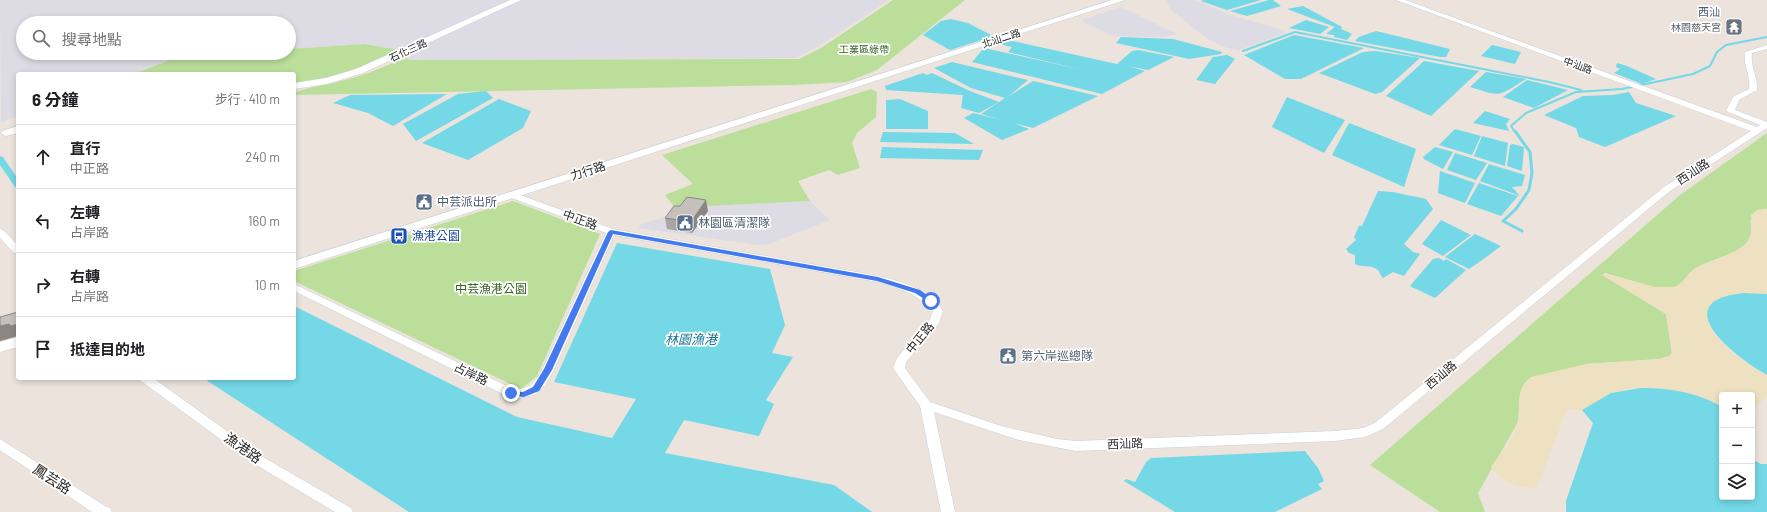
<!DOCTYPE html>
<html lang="zh-TW">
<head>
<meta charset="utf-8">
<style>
	:root { --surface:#fff; --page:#f2f2f2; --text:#202124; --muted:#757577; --line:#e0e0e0 }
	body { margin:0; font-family:Barlow,"Noto Sans TC",sans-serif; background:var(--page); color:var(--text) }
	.controls { position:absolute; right:12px; bottom:12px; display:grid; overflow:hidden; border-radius:4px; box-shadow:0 2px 6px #0003 }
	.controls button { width:36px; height:36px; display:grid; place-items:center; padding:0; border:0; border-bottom:1px solid var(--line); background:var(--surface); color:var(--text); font:20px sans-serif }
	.stop { position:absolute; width:12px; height:12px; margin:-9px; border:3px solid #447aef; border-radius:50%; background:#fff }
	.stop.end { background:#447aef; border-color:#fff; box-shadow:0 1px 4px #0008 }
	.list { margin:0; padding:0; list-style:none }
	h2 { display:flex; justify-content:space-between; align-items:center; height:52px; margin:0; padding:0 16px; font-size:17px }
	h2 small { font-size:13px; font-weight:400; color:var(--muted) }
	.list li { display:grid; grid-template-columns:26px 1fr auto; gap:12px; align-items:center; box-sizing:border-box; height:64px; padding:0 16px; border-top:1px solid var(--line) }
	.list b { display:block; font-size:15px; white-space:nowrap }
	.list p { margin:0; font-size:13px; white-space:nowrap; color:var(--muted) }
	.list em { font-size:13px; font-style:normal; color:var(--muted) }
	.icon { flex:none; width:22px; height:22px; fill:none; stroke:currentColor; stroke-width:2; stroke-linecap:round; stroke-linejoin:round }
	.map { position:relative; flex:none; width:1767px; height:512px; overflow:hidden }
	.search { position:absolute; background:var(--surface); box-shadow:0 2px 6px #0003; left:16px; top:16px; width:280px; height:44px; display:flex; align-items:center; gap:10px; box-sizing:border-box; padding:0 14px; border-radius:22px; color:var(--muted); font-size:15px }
	.panel { position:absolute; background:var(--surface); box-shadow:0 2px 6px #0003; left:16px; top:72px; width:280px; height:308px; border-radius:4px }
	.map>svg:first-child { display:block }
	.industrial { fill:#dddce4 }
	.green { fill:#bbdf9b }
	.sand { fill:#eee1c1 }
	.water { fill:#74d8e7 }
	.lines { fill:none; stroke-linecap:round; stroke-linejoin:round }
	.stream-far1 { stroke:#74d8e7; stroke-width:2 }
	.stream { stroke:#74d8e7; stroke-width:3 }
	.canal { fill:#74d8e7; fill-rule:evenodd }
	.minor-casing { stroke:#cad0da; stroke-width:1 }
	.tertiary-casing { stroke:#cad0da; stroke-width:1 }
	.minor { fill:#fff; fill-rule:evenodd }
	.tertiary { fill:#fff; fill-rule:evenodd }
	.wall { fill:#aaa5a2 }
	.shaded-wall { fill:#8b8684 }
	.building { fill:#c6c0bc; stroke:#8b8684 }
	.route { fill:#447aef }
	.labels { text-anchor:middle; stroke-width:3.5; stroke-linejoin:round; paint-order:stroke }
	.far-worship-label { font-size:10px; fill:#5b616d; stroke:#fff; text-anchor:end }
	.far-street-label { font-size:10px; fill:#292929; stroke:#fff }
	.far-park-label { font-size:10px; fill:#35621e; stroke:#fff }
	.far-neighbourhood-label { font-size:11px; fill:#4c5a77; stroke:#fff }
	.street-label { font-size:12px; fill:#292929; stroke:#fff }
	.service-label { font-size:12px; fill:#4e5e75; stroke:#fff; text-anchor:start }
	.transit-label { font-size:12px; fill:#164399; stroke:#fff; text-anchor:start }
	.park-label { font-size:12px; fill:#35621e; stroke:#fff }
	.water-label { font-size:13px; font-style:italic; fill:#157792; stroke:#fff }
	.near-street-label { font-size:14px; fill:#292929; stroke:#fff }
</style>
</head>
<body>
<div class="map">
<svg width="1767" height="512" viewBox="0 0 1767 512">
	<rect width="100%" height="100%" fill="#ebe3dc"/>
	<g class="industrial">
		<path d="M0,0H889L819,46L796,58L409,60L399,50L366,44L289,49V23H23V53H226L181,56L132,74H18V116L1,122Z"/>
		<path d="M1166,0H1195L1230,15L1283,30L1286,33L1239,50L1227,48L1206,38L1170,9Z"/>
		<path d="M1121,7L1177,34L1163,37L1113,36L1081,20Z"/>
		<path d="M810,201L830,220L769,244L758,245L638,228L641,224L679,213L690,207Z"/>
	</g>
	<g class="green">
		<path d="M893,0H965L877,70L847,82L793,85L294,95V93C309,86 329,85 345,80C366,75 386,66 406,57L409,60L799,59L821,48Z"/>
		<path d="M365,44L399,50C363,68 334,77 294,84V74H133L181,56L232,53H289V49Z"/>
		<path d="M871,89L877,92L876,117L857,133L852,143L860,168L838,175L829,170L798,181L810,201L690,207L679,213L665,195L693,184L662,155Z"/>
		<path d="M1767,133V209H1762L1750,221C1764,251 1709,258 1694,269C1684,277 1682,288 1667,288C1647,289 1624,278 1605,273L1603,275L1666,314L1672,353L1669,356L1659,359L1586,364L1520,393L1518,422L1478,493L1485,512H1440L1370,465L1680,195Z"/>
		<path d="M513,201L600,234L537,376L521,389L294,281V271Z"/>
	</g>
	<path class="sand" d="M1767,209V294C1748,292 1726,290 1713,306C1692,332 1749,365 1767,375V396L1752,410V395H1722V407C1694,389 1643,382 1612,393C1601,397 1593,407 1582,410C1578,411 1571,409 1567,409L1537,488C1516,486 1504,484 1491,467C1500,454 1516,436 1518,421C1521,403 1515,389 1531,377L1586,364L1659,359L1669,356L1672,353L1666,314L1602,275L1605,273L1655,287H1677L1694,269L1740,249L1746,244L1751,234V215L1757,210Z"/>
	<g class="water">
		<path d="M1203,0H1261L1227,10L1201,1Z"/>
		<path d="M1269,0H1273L1281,6L1247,16L1230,11Z"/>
		<path d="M1303,6L1342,27L1341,29L1352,34L1347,40L1334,37V35L1326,34L1335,27L1287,9Z"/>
		<path d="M951,19L968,23L991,35V37L950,50L923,35L941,21Z"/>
		<path d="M1306,20L1329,27L1320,34L1289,28Z"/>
		<path d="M1376,31L1450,49L1446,57H1440L1355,41L1359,37Z"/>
		<path d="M1294,35L1364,48L1301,79H1285L1244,55Z"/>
		<path d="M1121,37L1173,39L1222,52L1221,54L1189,59L1116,43Z"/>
		<path d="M1013,41L1117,64L1132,51L1138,50L1174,57L1148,70L1128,66L1145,71L1102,94L972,62L984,48L1083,70L1008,52L1012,47L999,44Z"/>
		<path d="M1492,45L1521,52L1515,64L1481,56Z"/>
		<path d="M1376,51L1420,58L1382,92L1375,94L1319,73L1363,52Z"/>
		<path d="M1227,55L1235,59L1215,84L1196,80L1213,57Z"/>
		<path d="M1424,61L1479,71L1431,116L1386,96Z"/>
		<path d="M952,62L1028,80L1009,96L1033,81L1098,96L1033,128L1014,123L1029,129L1002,140L964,118L973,113L1002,120L981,114L1005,98L971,88L934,68Z"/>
		<path d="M1617,63L1627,66L1656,79L1642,84L1614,73L1620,69L1616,67Z"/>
		<path d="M1486,72L1526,79C1497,97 1502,97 1470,87Z"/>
		<path d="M923,73L927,75L932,73L970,91L999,102L979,113L961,108L963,95L886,90L885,86Z"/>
		<path d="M1527,80L1568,90L1534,108L1503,97Z"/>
		<path d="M486,91L493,98L416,141L403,124L458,94Z"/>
		<path d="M1629,92L1636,103L1676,116L1605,147L1579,137L1576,128L1544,115L1583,96L1613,95Z"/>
		<path d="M447,94L393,126L368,113L333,103L350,95Z"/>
		<path d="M1287,97L1345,120L1324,153L1272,127Z"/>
		<path d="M499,99L531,111L523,128L468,160L422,143Z"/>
		<path d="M900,99L928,111V129H886V100Z"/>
		<path d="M1485,111L1510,119L1506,124L1509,131L1473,123Z"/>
		<path d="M1349,123L1416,149L1404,187L1332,155Z"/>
		<path d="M1455,129L1481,136L1472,155L1439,145Z"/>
		<path d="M883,132L955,133L974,144L880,142Z"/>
		<path d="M1482,136L1508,143L1505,166L1474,156Z"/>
		<path d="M1513,144L1524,147L1522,171L1507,166L1510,145Z"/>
		<path d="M882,147L983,150L979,160L880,158Z"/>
		<path d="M1435,147L1453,152L1443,169L1424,159L1423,157Z"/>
		<path d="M1455,153L1487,163L1476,180L1447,170Z"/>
		<path d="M1489,164L1525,175L1522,186L1512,187L1520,196L1480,181Z"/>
		<path d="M1440,171L1475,183L1465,203L1438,193Z"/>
		<path d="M1479,183L1518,196L1501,216L1467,204Z"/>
		<path d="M1378,191L1393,192L1426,199L1433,209L1404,244L1413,252L1420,254L1404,276L1393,272L1383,278C1380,275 1380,272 1378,270C1371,264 1362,268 1355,264V255L1349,253L1346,249L1356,240L1354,237L1359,226H1362Z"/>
		<path d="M1441,220L1471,235L1443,256L1422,244Z"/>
		<path d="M1475,234L1501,246L1485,258L1469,269L1445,257Z"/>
		<path d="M617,243L770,269L785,325L772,353L793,357L766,400L774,404L759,436L684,420L665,453L834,485L872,512H409L203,378H294V306L517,417L612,438L636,399L554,382Z"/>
		<path d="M1439,258L1444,261L1446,259L1466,270L1435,298L1410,286L1433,259Z"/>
		<path d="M1744,293L1767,294V375C1736,358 1663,301 1744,293Z"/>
		<path d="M1641,388C1668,388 1698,392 1722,407V497H1752V459L1761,464H1767V512H1566V501L1593,423L1582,410L1611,393Z"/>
		<path d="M1305,451L1318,468L1324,481L1318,484L1322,489L1275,512H1175L1124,481L1126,479L1135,482L1146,462L1151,458Z"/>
	</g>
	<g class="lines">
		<g class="stream-far1">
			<path d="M1243,51L1295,32L1549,82L1581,90"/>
			<path d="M1515,132L1511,126L1526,113L1576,92L1622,89L1693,74L1710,66L1717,52L1726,45L1767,37"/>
		</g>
		<path class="stream" d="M1515,131L1530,152L1532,173L1529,190L1516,209L1503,221L1522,231"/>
		<path class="canal" d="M0,156L3,157L18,179V188L15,187L0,165Z"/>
		<g class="minor-casing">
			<g id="minor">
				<path d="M1396,0H1405L1757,127L1760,125L1726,111L1733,97L1749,89C1751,76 1743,65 1745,52L1767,45V49L1752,53C1750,66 1758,77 1757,90L1739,100L1735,110L1767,122V128L1670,191L1383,429L1365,437L1335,441L1076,451L1019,440L934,412L955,512H941L920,406L893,368L897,358L930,319L933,311C919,294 898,288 878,282L614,235L554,370L545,385L534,395L519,398L507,396L294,291V284L513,389C530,390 534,383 542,370L606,233L509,197L507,195L509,193L512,192L613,229L879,276C903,282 929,289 943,311L939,323L906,362L905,368L930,402L1001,426L1057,439L1076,441L1335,431L1363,428L1375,423L1664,187L1751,131Z"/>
				<path d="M0,229L3,230L18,245V254L14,253L0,238Z"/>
				<path d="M139,378H153L263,457L351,508L353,512H335L253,463L141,381Z"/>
				<path d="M0,439L105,506L110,508L112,512H92L0,450Z"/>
			</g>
		</g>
		<g class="tertiary-casing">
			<g id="tertiary">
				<path d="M510,0H521L363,73L327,84L294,89V83L326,78L356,69Z"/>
				<path d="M1112,0H1125L294,269V261Z"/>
				<path d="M18,126V133L6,136L1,133L2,131Z"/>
				<path d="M18,337V347L0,352V342Z"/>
			</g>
		</g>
		<use href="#minor" class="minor"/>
		<use href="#tertiary" class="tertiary"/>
	</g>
	<path class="wall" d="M708,211L692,233L667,229L665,218Z"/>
	<g class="shaded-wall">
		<path d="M706,200L708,211L692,233L691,222Z"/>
		<path d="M9,324H18V336L0,341V326Z"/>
	</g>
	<g class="building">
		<path d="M687,197L706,200L691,222L665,218L674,206H680Z"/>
		<path d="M18,312V324L11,326L9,324L0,326V317Z"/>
	</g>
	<path class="route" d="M611,230L878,277L920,290L935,301L929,302L915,293L877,281L613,234L552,370L539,391L524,397L508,395V391L523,392L533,387L544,369L608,232Z"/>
	<defs>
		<g id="temple-square" transform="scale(0.9)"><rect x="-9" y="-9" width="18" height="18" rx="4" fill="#6b7280" stroke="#fff"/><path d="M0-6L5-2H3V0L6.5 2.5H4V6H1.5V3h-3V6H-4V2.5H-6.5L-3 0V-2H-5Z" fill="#fff"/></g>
		<g id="civic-square" transform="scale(0.9)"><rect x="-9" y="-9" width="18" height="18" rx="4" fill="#5c6f8a" stroke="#fff"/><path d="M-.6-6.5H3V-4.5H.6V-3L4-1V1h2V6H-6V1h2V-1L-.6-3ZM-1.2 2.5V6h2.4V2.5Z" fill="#fff"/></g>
		<g id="bus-square" transform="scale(0.9)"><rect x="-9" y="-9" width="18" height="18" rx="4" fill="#1a4fb4" stroke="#fff"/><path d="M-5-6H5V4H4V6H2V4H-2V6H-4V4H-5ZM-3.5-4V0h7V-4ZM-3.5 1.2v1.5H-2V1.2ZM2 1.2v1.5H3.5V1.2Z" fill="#fff"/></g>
	</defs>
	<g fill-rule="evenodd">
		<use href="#temple-square" x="1734" y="27"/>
		<use href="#civic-square" x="424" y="202"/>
		<use href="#civic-square" x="685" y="223"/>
		<use href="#bus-square" x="399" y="236"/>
		<use href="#civic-square" x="1008" y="356"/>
	</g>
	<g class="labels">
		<g class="far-worship-label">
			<text x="1721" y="31">林園慈天宮</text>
		</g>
		<g class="far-street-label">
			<text transform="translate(1001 38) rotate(-18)" y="4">北汕二路</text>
			<text transform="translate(408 50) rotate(-25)" y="4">石化三路</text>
			<text transform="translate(1578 65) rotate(20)" y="4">中汕路</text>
		</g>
		<g class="far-park-label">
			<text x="864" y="53">工業區綠帶</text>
		</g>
		<g class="far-neighbourhood-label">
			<text x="1709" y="16">西汕</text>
		</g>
		<g class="street-label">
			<text transform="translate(588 171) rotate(-18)" y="4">力行路</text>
			<text transform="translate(1693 172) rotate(-33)" y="4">西汕路</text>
			<text transform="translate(580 220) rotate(20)" y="4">中正路</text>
			<text transform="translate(920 338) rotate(-51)" y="4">中正路</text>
			<text transform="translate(471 374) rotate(26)" y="4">占岸路</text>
			<text transform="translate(1441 375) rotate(-40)" y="4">西汕路</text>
			<text transform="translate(1125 444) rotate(-2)" y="4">西汕路</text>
		</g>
		<g class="service-label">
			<text x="437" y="206">中芸派出所</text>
			<text x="698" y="227">林園區清潔隊</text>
			<text x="1021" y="360">第六岸巡總隊</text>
		</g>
		<g class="transit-label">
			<text x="412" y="240">漁港公園</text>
		</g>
		<g class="park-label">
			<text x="491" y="293">中芸漁港公園</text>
		</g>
		<g class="water-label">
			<text x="691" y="344">林園漁港</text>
		</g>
		<g class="near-street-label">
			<text transform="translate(243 448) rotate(35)" y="5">漁港路</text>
			<text transform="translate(52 479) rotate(33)" y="5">鳳芸路</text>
		</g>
	</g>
</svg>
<div class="controls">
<button>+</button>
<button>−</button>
<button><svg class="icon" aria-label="layers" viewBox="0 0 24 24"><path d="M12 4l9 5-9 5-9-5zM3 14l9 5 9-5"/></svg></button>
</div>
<div class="stop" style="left:931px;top:301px"></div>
<div class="stop end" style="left:511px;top:393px"></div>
<div class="search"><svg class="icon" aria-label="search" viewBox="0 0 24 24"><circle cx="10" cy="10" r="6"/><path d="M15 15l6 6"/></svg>搜尋地點</div>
<section class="panel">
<h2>6 分鐘<small>步行 · 410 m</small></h2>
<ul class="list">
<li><svg class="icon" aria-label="ahead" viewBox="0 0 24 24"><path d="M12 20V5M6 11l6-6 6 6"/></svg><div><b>直行</b><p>中正路</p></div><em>240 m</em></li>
<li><svg class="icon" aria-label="left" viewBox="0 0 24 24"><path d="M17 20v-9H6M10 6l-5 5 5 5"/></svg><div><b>左轉</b><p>占岸路</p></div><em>160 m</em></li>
<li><svg class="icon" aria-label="right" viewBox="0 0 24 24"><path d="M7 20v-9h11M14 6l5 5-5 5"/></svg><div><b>右轉</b><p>占岸路</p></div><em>10 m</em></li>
<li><svg class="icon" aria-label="arrive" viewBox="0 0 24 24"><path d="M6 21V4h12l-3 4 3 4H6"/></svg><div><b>抵達目的地</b></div></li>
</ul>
</section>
</div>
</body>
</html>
